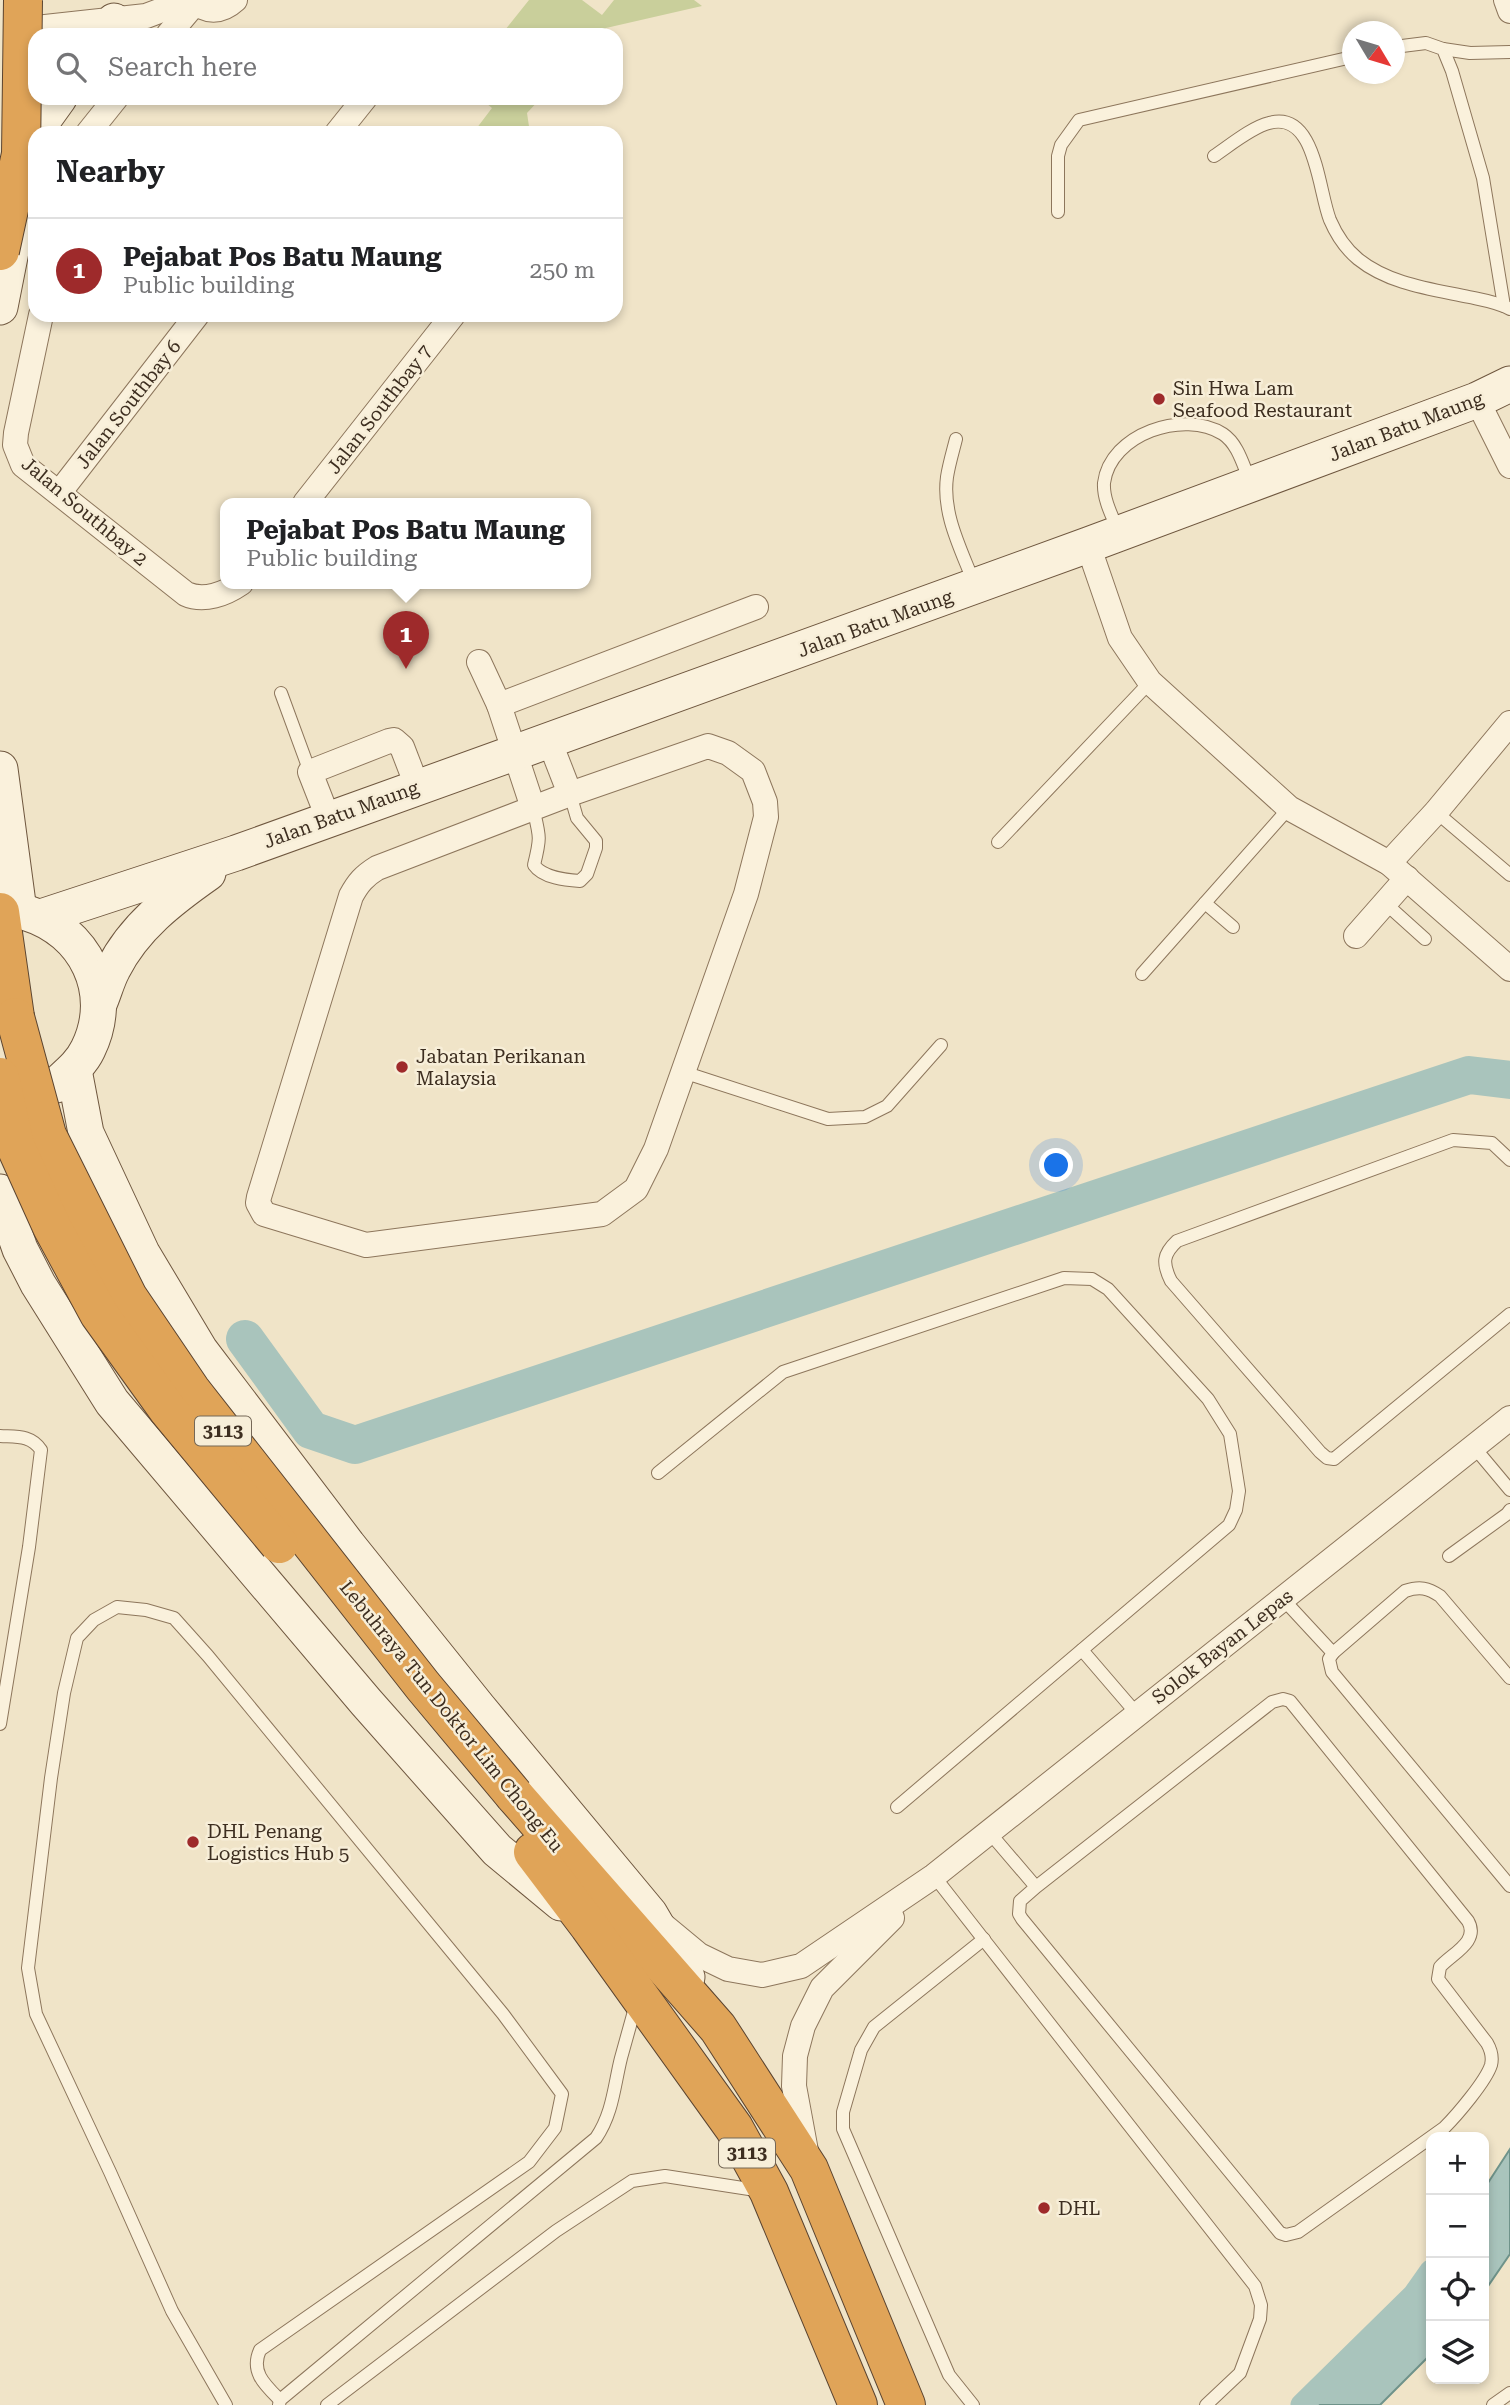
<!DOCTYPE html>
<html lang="en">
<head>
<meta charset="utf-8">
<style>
	:root { --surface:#fff; --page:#f6f6f6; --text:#202124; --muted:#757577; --line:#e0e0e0; --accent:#9e2a2b }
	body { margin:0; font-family:"Roboto Serif",serif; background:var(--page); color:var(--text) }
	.controls { position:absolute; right:21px; bottom:21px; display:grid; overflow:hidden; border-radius:14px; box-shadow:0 4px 10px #0003 }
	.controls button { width:63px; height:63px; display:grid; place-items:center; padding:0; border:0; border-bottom:2px solid var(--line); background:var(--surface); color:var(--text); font:35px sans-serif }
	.compass { position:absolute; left:1342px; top:21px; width:63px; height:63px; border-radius:50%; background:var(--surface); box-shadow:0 4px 10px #0003; rotate:128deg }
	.you { position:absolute; left:1057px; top:1166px; width:24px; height:24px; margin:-18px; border:5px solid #fff; border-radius:50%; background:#1a73e8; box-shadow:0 0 0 10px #1a73e833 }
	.badge { display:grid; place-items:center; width:46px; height:46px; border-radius:50%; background:var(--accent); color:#fff; font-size:23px; font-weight:700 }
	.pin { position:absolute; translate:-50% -58px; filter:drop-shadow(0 2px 4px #0008) }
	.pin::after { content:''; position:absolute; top:37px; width:24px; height:21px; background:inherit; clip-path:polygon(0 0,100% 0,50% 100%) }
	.popup { position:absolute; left:220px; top:498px; width:371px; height:91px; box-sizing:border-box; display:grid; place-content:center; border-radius:14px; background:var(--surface); filter:drop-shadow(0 2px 5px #0005); font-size:23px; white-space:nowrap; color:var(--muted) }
	.popup b { font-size:26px; color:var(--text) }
	.popup::after { content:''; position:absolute; left:50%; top:100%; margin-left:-14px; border:14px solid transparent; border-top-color:var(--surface) }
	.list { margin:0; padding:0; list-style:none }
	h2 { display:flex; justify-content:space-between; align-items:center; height:91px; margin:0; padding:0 28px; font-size:30px }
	h2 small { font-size:23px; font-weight:400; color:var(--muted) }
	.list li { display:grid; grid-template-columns:46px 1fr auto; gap:21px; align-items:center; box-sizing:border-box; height:105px; padding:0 28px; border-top:2px solid var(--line) }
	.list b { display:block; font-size:26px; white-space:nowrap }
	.list p { margin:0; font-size:23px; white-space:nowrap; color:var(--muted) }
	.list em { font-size:23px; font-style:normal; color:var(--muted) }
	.icon { flex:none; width:38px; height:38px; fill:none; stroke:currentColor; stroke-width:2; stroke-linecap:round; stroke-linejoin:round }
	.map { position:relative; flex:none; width:1510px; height:2405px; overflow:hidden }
	.search { position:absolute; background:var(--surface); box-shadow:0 4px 10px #0003; left:28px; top:28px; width:595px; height:77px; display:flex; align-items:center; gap:18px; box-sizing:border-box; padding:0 24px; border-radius:21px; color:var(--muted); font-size:26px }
	.panel { position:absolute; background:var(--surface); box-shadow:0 4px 10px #0003; left:28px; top:126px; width:595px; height:196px; border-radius:21px }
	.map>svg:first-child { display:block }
	.green { fill:#c9cf9b }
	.water { fill:#a9c4bc; stroke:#6f938a; stroke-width:2 }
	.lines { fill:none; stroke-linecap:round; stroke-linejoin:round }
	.canal { stroke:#a9c4bc; stroke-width:23 }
	.river { stroke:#a9c4bc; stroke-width:38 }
	.lane-casing { stroke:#8d765c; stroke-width:14 }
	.street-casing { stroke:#8d765c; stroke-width:26 }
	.secondary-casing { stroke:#6f573f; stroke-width:37 }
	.highway-casing { stroke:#5b4430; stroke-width:40 }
	.lane { stroke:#faf1dc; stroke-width:12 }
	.street { stroke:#faf1dc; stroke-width:24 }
	.secondary { stroke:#faf1dc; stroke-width:35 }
	.highway { stroke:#e0a458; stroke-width:38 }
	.highway-bridge-casing { stroke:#5b4430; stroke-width:40; stroke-linecap:butt }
	.highway-bridge { stroke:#e0a458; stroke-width:38 }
	.poi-dot { fill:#9e2a2b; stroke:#f7eed8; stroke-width:2.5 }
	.labels { text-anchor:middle; stroke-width:5; stroke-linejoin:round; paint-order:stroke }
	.shield { fill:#f7eed8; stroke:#756857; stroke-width:2 }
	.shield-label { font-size:18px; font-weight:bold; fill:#3d2e20 }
	.poi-label { font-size:19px; fill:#3d2e20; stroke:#f7eed8; text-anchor:start }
	.street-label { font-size:19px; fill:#3d2e20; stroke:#f7eed8 }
</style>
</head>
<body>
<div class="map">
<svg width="1510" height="2405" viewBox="0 0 1510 2405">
	<rect width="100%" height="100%" fill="#f0e4c8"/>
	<g class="green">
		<path d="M529,0H582L602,15L614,0H694L702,6L606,28L600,35H501Z"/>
		<path d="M480,98H541L527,113L530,133H473L492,108Z"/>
	</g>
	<g class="water">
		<path d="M1510,2149V2254L1484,2292V2189Z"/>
		<path d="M1431,2269V2354L1380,2405H1302L1414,2295Z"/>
	</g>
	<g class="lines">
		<path class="canal" d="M1302,2405L1414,2295L1431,2271"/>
		<path class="river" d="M245,1339L311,1430L355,1445L1469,1075L1510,1080"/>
		<g class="lane-casing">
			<g id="lane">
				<path d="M1394,47L1426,43L1443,49L1452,71L1483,178L1504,306"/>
				<path d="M1443,49L1470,53L1510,52"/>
				<path d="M1214,156C1229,146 1252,127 1269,123C1316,110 1318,190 1330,220C1336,234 1346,249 1358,259C1389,284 1431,289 1469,297C1483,300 1497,302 1510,309"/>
				<path d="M1058,212V156L1061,145L1079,120L1352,57"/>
				<path d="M956,439C953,451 949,464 947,477C942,514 961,549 974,583"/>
				<path d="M1118,530C1112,516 1103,499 1104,483C1110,434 1184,409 1223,434C1238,444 1243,465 1250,481"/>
				<path d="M281,693L310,772"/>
				<path d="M533,808C540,837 541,837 534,865C543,878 566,880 580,881L587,874L596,848V841L577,818L570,794"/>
				<path d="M1436,812L1510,875"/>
				<path d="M998,842L1150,682"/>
				<path d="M1205,903L1233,927"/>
				<path d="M1385,903L1425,939"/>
				<path d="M1142,974L1289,808"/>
				<path d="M683,1072L828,1119L865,1117L887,1106L941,1045"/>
				<path d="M1510,1160L1492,1143L1453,1140L1177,1241C1163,1254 1162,1263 1171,1281L1320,1452L1327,1458L1334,1459L1510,1314"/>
				<path d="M0,1436C17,1437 31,1435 41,1450L29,1547L0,1724"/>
				<path d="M1474,1447L1510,1490"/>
				<path d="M658,1473L783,1372L1064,1278L1092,1279L1108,1289L1208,1399L1230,1434L1239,1491L1236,1510L1229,1525L897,1807"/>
				<path d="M1449,1556L1507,1514L1510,1510"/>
				<path d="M1282,1598L1333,1653L1405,1591C1420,1586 1428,1588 1440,1596L1510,1678"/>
				<path d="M1082,1650L1137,1714"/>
				<path d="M1333,1653L1329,1659L1332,1672L1510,1886"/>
				<path d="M989,1832L1036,1887L1272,1702L1283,1699L1290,1701L1468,1921C1480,1942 1451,1954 1440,1967L1438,1979L1487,2043C1491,2050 1493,2057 1491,2065C1486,2081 1457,2115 1444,2128L1298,2232L1286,2235L1280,2233L1022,1919L1019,1914L1020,1901L1036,1887"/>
				<path d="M934,1876L1255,2286L1261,2305L1260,2319L1240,2373L1206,2405"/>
				<path d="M226,2405L172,2311L110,2172L36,2014L28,1968L51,1778L64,1693L77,1638L94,1620L117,1607L146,1610L174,1618L208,1656L503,2014L562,2094L555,2128L529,2162L260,2350C250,2372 265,2385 280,2400"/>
				<path d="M279,2405L280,2400L596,2138C613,2113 614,2086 621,2058C626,2040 631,2022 636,2004"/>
				<path d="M327,2405L556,2231L632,2181L665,2176L762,2191"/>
				<path d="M973,2405L949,2375L843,2129V2112L861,2050L874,2027L984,1939"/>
				<path d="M1493,2405L1510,2393"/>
			</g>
		</g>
		<g class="street-casing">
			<g id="street">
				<path d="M192,0C206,13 221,13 235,0"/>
				<path d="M1506,0L1510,11"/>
				<path d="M36,28L146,16L188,0"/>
				<path d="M168,35L195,3"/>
				<path d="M88,133L116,98"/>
				<path d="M337,133L365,98"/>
				<path d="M41,315L16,433L15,445L23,465L186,594C204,602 225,594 241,583"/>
				<path d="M1477,400L1510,466"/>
				<path d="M59,493L197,315"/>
				<path d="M305,503L453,315"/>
				<path d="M1088,545L1120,638L1150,682L1289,808L1389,863L1510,969"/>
				<path d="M479,662L499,705L533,808"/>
				<path d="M499,705L756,607"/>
				<path d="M549,740L570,794"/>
				<path d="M708,746L728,753L753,771L765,802L766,817L746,894L656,1149L636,1189L602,1214L366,1245L264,1214L258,1203L259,1197L351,896C358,883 364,876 377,868L570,794Z"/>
				<path d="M328,818L310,772L389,741L394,740L402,747L417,786"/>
				<path d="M1389,863L1436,812L1510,723"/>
				<path d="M1356,936L1407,878"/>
				<path d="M664,1926L699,1955L728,1969L762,1975L801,1966L934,1876L1510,1418"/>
				<path d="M806,2151L794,2086L795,2056L803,2026L822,1988L892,1918"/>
			</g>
		</g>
		<g class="secondary-casing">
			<g id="secondary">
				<path d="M104,35L114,21"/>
				<path d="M36,130L59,98"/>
				<path d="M0,307L17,221"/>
				<path d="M0,769L19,911"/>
				<path d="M27,913C85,931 116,992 88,1049C81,1064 68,1074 56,1085"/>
				<path d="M41,917L236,853L514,753L1088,545L1477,400L1510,384"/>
				<path d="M99,1004C104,993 107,980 113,969C134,927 171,899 208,873"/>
				<path d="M74,1070L86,1133L142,1253L200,1350L348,1545L478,1707L650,1914L687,1977"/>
				<path d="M0,1192L20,1249L38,1284L112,1402L366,1702L497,1850L561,1903"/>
			</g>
		</g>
		<g class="highway-casing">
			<g id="highway">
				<path d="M0,912L15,1017"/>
				<path d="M514,1795L718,2028L809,2169L906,2405"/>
				<path d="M533,1852L589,1926L734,2128L769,2192L858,2405"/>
			</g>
		</g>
		<use href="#lane" class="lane"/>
		<use href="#street" class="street"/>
		<use href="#secondary" class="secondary"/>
		<use href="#highway" class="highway"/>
		<g class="highway-bridge-casing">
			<g id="highway-bridge">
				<path d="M0,251L21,154L23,0"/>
				<path d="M15,1017L47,1135L128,1297L191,1390L423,1686L514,1795"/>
				<path d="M0,1077L15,1145L52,1227L99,1314L168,1410L279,1544"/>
			</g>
		</g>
		<use href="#highway-bridge" class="highway-bridge"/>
	</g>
	<g class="poi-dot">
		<circle cx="1159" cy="399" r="7"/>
		<circle cx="402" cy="1067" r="7"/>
		<circle cx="193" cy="1842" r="7"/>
		<circle cx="1044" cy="2208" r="7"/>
	</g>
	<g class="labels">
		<g class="shield">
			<rect x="195" y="1416.5" width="56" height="29" rx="5"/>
			<rect x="719" y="2138.5" width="56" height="29" rx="5"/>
		</g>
		<g class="shield-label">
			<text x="223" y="1437">3113</text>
			<text x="747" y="2159">3113</text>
		</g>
		<g class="poi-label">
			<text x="1173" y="395">Sin Hwa Lam<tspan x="1173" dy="22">Seafood Restaurant</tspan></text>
			<text x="416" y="1063">Jabatan Perikanan<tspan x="416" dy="22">Malaysia</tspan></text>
			<text x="207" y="1838">DHL Penang<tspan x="207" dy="22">Logistics Hub 5</tspan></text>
			<text x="1058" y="2215">DHL</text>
		</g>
		<g class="street-label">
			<text transform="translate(128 404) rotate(-52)" y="7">Jalan Southbay 6</text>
			<text transform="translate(379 409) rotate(-52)" y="7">Jalan Southbay 7</text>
			<text transform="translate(1406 426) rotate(-21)" y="7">Jalan Batu Maung</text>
			<text transform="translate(85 511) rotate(40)" y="7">Jalan Southbay 2</text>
			<text transform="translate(875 623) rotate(-20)" y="7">Jalan Batu Maung</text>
			<text transform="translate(341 814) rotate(-20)" y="7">Jalan Batu Maung</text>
			<text transform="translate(1222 1646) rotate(-38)" y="7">Solok Bayan Lepas</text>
			<text transform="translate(452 1716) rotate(51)" y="7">Lebuhraya Tun Doktor Lim Chong Eu</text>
		</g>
	</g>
</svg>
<div class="controls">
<button>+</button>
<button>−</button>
<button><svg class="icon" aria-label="locate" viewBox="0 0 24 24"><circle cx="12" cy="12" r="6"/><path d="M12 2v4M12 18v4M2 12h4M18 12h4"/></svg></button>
<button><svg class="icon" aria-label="layers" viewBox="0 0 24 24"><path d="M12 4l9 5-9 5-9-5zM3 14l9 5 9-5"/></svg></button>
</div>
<svg class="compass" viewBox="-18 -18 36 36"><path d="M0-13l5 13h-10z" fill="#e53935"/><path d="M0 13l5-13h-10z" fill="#757577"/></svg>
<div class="you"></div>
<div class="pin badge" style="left:406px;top:669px">1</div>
<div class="popup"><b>Pejabat Pos Batu Maung</b>Public building</div>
<div class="search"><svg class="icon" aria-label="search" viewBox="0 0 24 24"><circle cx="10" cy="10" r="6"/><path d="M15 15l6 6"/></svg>Search here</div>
<section class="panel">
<h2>Nearby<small></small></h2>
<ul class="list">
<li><span class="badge">1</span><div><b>Pejabat Pos Batu Maung</b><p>Public building</p></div><em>250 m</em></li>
</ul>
</section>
</div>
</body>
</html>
